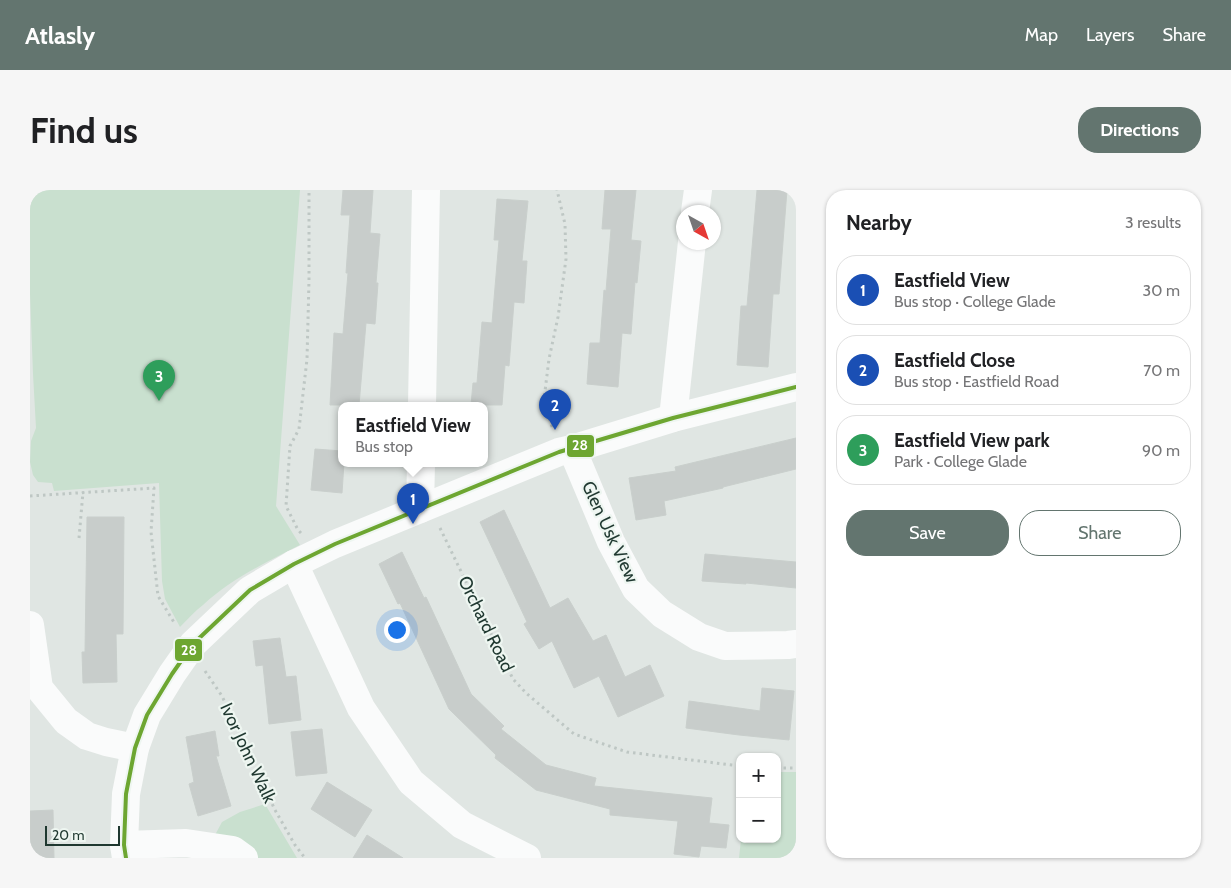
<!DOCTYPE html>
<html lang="en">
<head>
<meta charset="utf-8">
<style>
	:root { --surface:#fff; --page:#f6f6f6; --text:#202124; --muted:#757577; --line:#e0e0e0; --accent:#63756f }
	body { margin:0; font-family:Cabin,sans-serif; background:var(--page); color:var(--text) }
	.controls { position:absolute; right:15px; bottom:15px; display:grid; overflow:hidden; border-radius:10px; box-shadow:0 1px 4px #0004 }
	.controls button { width:45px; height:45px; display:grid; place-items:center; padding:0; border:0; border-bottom:1px solid var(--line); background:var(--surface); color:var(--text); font:25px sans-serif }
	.compass { position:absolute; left:646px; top:15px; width:45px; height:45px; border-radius:50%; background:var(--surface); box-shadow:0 1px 4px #0004; rotate:140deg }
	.scale { position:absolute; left:15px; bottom:12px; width:75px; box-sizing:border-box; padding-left:5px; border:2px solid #1f3830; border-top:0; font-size:14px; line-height:18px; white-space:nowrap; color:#1f3830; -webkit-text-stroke:4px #eef6f1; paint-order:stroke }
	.you { position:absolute; left:366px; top:439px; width:18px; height:18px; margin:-12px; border:4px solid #fff; border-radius:50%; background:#1a73e8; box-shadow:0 0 0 8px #1a73e833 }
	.badge { display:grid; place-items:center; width:32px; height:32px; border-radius:50%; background:var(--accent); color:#fff; font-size:16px; font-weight:700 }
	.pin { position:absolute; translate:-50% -41px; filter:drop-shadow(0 1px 2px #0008) }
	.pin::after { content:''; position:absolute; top:26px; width:18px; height:15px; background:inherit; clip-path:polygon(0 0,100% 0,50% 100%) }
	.popup { position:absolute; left:308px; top:212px; width:150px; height:65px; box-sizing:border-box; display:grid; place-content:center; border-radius:10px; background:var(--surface); filter:drop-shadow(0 1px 4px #0005); font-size:16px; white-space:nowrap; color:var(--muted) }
	.popup b { font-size:19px; color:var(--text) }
	.popup::after { content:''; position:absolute; left:50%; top:100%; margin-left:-10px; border:10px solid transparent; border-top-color:var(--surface) }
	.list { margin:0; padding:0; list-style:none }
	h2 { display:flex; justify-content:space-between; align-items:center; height:65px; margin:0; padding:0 20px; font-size:21px }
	h2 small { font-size:16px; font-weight:400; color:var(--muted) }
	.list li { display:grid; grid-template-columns:32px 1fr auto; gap:15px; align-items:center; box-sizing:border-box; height:70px; margin:0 10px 10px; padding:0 10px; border:1px solid var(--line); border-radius:20px }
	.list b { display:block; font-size:19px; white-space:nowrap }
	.list p { margin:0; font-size:16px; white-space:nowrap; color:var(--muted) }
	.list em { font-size:16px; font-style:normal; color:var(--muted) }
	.actions { display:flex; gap:10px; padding:15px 20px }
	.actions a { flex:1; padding:11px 0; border:1px solid var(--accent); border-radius:20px; text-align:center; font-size:18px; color:var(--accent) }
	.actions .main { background:var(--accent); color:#fff }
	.map { position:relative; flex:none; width:766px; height:668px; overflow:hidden; border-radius:20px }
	header { display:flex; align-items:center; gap:30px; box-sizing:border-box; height:70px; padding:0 25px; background:var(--accent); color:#fff }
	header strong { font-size:24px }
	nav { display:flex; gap:28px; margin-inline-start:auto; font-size:18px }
	.intro { display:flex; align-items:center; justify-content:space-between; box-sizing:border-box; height:120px; padding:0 30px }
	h1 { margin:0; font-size:35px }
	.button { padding:12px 22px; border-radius:20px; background:var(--accent); color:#fff; font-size:18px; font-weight:700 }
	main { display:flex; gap:30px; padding:0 30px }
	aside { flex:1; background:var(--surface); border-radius:20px; box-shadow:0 1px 4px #0004 }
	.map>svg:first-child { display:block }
	.green { fill:#c9e0cf }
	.building { fill:#c8cdcb; stroke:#c9cfcc }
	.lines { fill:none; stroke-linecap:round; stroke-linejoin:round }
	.path { stroke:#bec7c4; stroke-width:3; stroke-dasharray:2.5 4; stroke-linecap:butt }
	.minor { stroke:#fafbfb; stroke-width:28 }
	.bus-1-casing { stroke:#eef6f1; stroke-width:8 }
	.bus-1 { stroke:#6da631; stroke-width:4 }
	.labels { text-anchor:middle; stroke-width:4.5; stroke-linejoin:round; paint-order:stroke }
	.street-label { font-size:18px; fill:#1f3830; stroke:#eef6f1 }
	.line-badge { stroke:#eef6f1; stroke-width:2 }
	.badge-label { font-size:14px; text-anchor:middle; font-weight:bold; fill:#fff }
</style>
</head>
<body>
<header>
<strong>Atlasly</strong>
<nav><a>Map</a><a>Layers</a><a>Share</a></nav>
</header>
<div class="intro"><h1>Find us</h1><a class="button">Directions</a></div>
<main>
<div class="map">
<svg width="766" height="668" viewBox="0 0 766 668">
	<rect width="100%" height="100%" fill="#e0e6e3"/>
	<g class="green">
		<path d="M0,0H270L246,316L270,355C236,372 201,389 173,415C165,421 158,429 150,437L135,409L132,391L129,293L24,301L22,293L8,292L3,285L0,272L1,251L6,238L3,184L0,104Z"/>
		<path d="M747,582H766V668H709L711,649H747Z"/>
		<path d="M235,614L267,668H228L219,659L185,645L192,632L210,622Z"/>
	</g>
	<g class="building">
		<path d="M313,0H343L340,43L350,44L346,93H348L345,134L336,133L329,215H300L304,143L313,144L318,83H316L320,25H311Z"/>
		<path d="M575,0H606L601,50L611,51L607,93L605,92L601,144L592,143L588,197L557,194L560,153H570L574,100L576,101L581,39H572Z"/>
		<path d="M727,0H757L749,104H743L738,177L707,175L711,116H717Z"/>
		<path d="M467,9L498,11L492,71H497L494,113L484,112L479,176L475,175L472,215H441L443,193H447L452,132L462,133L469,50H464Z"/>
		<path d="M766,248V279L693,297V298L634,311L636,325L606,330L599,288L646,281L645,277Z"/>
		<path d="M285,259L312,261V273H314L312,303L281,300Z"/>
		<path d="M474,320L520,418L538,408L563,451L576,445L595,487L620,475L634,506L588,527L569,486L544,498L522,451L509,459L494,434L497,432L450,332Z"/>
		<path d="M57,327H94L93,444H86L87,492L53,493L52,462H55Z"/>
		<path d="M372,362L394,408L396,407L441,504L474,536L471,539L516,575L566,588L564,596L682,608L679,633L699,635L696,658L671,656L669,667L644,664L648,631L580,625V619L506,600L465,568L466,565L419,519L370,413L368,414L349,374Z"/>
		<path d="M675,364L766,372V398L716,393V394L672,391Z"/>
		<path d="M250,448L256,487L266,486L271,530L239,534L233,475L226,476L223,451Z"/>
		<path d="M732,498L764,501L759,550L709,545L656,538L659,511L730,521Z"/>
		<path d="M292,539L297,583L266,586L261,542Z"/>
		<path d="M185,541L189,566H186L201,616L168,626L159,594L164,592L156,547Z"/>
		<path d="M297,592L342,620L325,647L281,619Z"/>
		<path d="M23,620L24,668H0V621Z"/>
		<path d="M337,645L373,668H323Z"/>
	</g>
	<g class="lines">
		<g class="path">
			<path d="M522,237L514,209L519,169L528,127L536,69L535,34L527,0"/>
			<path d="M0,306L124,298L121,342L128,406L145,434"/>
			<path d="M410,338L483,489L496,503L544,544L597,562L710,576"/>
			<path d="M271,343L268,340L256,316L260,256L269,239L277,169L279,90V0"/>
			<path d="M49,348L53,302"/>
			<path d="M175,481L192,506L245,620L265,655L275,668"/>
			<path d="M747,578H766"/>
		</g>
		<g class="minor">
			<path d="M665,22L668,0"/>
			<path d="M392,215L396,0"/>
			<path d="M643,228L662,52"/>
			<path d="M542,259L581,352L606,399L632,424L669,447L695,456L758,455L766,454"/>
			<path d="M390,319L391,273"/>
			<path d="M264,374L331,518L381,592L432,635L497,668"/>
			<path d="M0,435L9,498L36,531L57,546L76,552L105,558"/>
			<path d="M94,655L156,653L203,660L214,668"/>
			<path d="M96,668L94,655L96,604L105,558L117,525L142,484L163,454L220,400L264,374L305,354L529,262L542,259L643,228L766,197"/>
		</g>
		<g class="bus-1-casing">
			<path id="bus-1" d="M96,668L94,655L96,604L105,558L117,525L142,484L163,454L220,400L264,374L305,354L529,262L643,228L766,197"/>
		</g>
		<use href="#bus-1" class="bus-1"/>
	</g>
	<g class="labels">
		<g class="street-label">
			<text transform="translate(580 342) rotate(65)" y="6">Glen Usk View</text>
			<text transform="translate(456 434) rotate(64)" y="6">Orchard Road</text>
			<text transform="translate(218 563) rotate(65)" y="6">Ivor John Walk</text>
		</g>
	</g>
	<g class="line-badge">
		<rect x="536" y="244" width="29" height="24" rx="5" fill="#6da631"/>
		<rect x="144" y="448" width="29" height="24" rx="5" fill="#6da631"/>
	</g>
	<g class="badge-label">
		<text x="550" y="260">28</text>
		<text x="159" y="465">28</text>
	</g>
</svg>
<div class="controls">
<button>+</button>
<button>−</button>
</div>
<svg class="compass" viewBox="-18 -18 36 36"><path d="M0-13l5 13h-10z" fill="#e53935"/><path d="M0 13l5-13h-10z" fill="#757577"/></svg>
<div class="scale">20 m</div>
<div class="you"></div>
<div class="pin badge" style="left:383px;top:334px;background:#1a4fb4">1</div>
<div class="popup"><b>Eastfield View</b>Bus stop</div>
<div class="pin badge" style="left:525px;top:240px;background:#1a4fb4">2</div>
<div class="pin badge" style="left:129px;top:211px;background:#2e9e5b">3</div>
</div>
<aside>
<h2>Nearby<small>3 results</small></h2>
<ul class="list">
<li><span class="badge" style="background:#1a4fb4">1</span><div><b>Eastfield View</b><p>Bus stop · College Glade</p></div><em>30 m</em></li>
<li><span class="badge" style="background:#1a4fb4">2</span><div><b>Eastfield Close</b><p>Bus stop · Eastfield Road</p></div><em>70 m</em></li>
<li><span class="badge" style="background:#2e9e5b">3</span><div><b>Eastfield View park</b><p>Park · College Glade</p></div><em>90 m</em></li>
</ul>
<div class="actions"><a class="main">Save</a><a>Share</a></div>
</aside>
</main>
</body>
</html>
